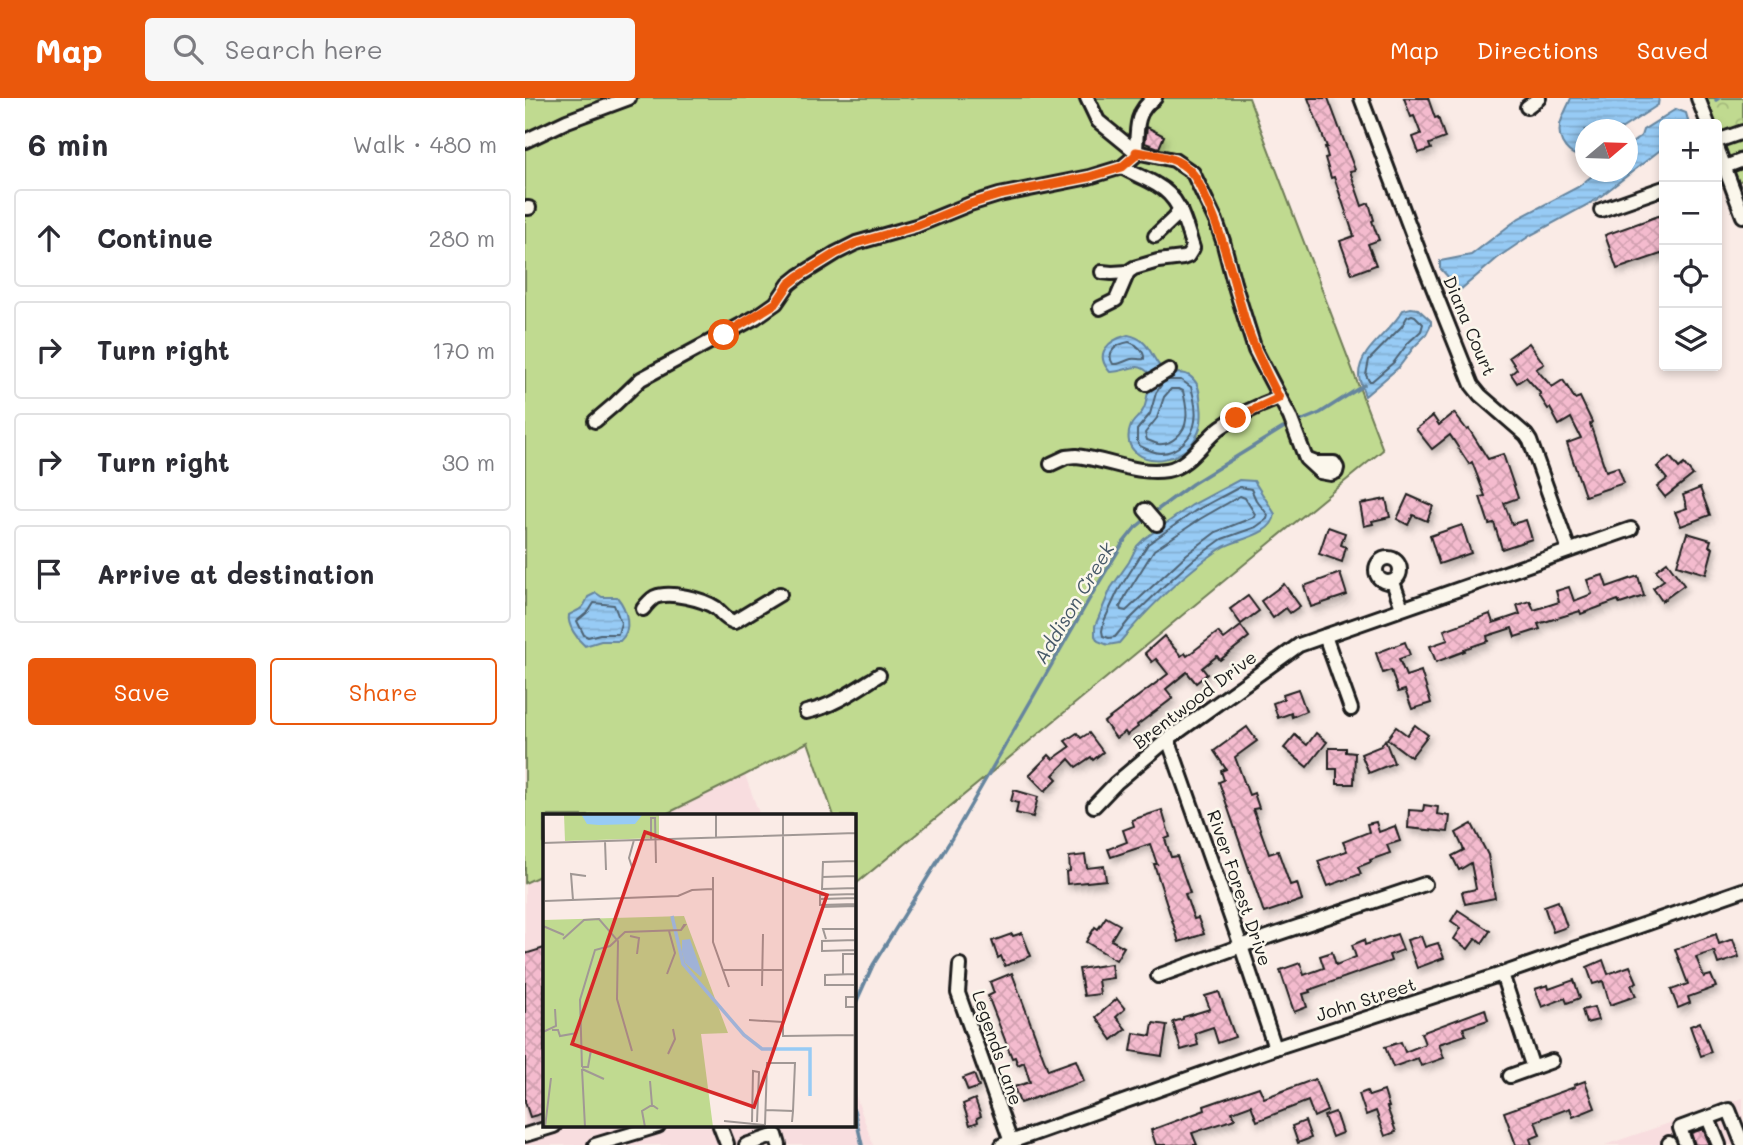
<!DOCTYPE html>
<html lang="en">
<head>
<meta charset="utf-8">
<style>
	:root { --surface:#fff; --page:#f7f7f7; --text:#2b2b33; --muted:#7c7c81; --line:#e1e1e2; --accent:#ea580c }
	body { margin:0; font-family:Mali,sans-serif; background:var(--page); color:var(--text) }
	.controls { position:absolute; right:21px; top:21px; display:grid; overflow:hidden; border-radius:7px; box-shadow:0 4px 10px #0003 }
	.controls button { width:63px; height:63px; display:grid; place-items:center; padding:0; border:0; border-bottom:2px solid var(--line); background:var(--surface); color:var(--text); font:35px sans-serif }
	.compass { position:absolute; left:1050px; top:21px; width:63px; height:63px; border-radius:50%; background:var(--surface); box-shadow:0 4px 10px #0003; rotate:71deg }
	.stop { position:absolute; width:21px; height:21px; margin:-16px; border:5px solid #ea580c; border-radius:50%; background:#fff }
	.stop.end { background:#ea580c; border-color:#fff; box-shadow:0 2px 7px #0008 }
	.list { margin:0; padding:0; list-style:none }
	h2 { display:flex; justify-content:space-between; align-items:center; height:91px; margin:0; padding:0 28px; font-size:30px }
	h2 small { font-size:23px; font-weight:400; color:var(--muted) }
	.list li { display:grid; grid-template-columns:46px 1fr auto; gap:21px; align-items:center; box-sizing:border-box; height:98px; margin:0 14px 14px; padding:0 14px; border:2px solid var(--line); border-radius:7px }
	.list b { display:block; font-size:26px; white-space:nowrap }
	.list em { font-size:23px; font-style:normal; color:var(--muted) }
	.actions { display:flex; gap:14px; padding:21px 28px }
	.actions a { flex:1; padding:16px 0; border:2px solid var(--accent); border-radius:7px; text-align:center; font-size:24px; color:var(--accent) }
	.actions .main { background:var(--accent); color:#fff }
	.icon { flex:none; width:38px; height:38px; fill:none; stroke:currentColor; stroke-width:2; stroke-linecap:round; stroke-linejoin:round }
	.map { position:relative; flex:none; width:1218px; height:1047px; overflow:hidden }
	header { display:flex; align-items:center; gap:42px; box-sizing:border-box; height:98px; padding:0 35px; background:var(--accent); color:#fff }
	header strong { font-size:33px }
	nav { display:flex; gap:38px; margin-inline-start:auto; font-size:24px }
	.search { width:490px; height:63px; background:var(--page); display:flex; align-items:center; gap:18px; box-sizing:border-box; padding:0 24px; border-radius:7px; color:var(--muted); font-size:26px }
	main { display:flex }
	aside { flex:1; background:var(--surface) }
	.map>svg:first-child { display:block }
	.built { fill:#f8dddf }
	.grass { fill:#c0da90; stroke:#6e7b56; stroke-width:2 }
	.park { fill:url(#park-crowns); stroke:#6e7b56; stroke-width:2 }
	.water { fill:url(#water-rules); stroke:#66859e; stroke-width:2 }
	.lines { fill:none; stroke-linecap:round; stroke-linejoin:round }
	.shore { stroke:#4d6273; stroke-width:2 }
	.stream { stroke:#66859e; stroke-width:3.5 }
	.building { fill:url(#building-cross-hatch); stroke:#1c1c1c; stroke-width:2; filter:url(#shadow) }
	.minor-casing { stroke:#1c1c1c; stroke-width:18 }
	.minor { stroke:#fbf7ec; stroke-width:12 }
	.route { stroke:#ea580c; stroke-width:9 }
	.labels { text-anchor:middle; stroke-width:5; stroke-linejoin:round; paint-order:stroke }
	.street-label { font-size:18px; fill:#1c1c1c; stroke:#fbf7ec }
	.water-label { font-size:19px; font-style:italic; fill:#475968; stroke:#fbf7ec }
	.inset-river { fill:none; stroke:#97cbf5; stroke-width:3.5 }
	.inset-road { fill:none; stroke:#a19895; stroke-width:2 }
	.view { fill:#d62828; fill-opacity:0.15; stroke:#d62828; stroke-width:3.5 }
	.inset-edge { fill:none; stroke:#1c1c1c; stroke-width:3.5 }
</style>
</head>
<body>
<header>
<strong>Map</strong>
<div class="search"><svg class="icon" aria-label="search" viewBox="0 0 24 24"><circle cx="10" cy="10" r="6"/><path d="M15 15l6 6"/></svg>Search here</div>
<nav><a>Map</a><a>Directions</a><a>Saved</a></nav>
</header>
<main>
<aside>
<h2>6 min<small>Walk · 480 m</small></h2>
<ul class="list">
<li><svg class="icon" aria-label="ahead" viewBox="0 0 24 24"><path d="M12 20V5M6 11l6-6 6 6"/></svg><div><b>Continue</b></div><em>280 m</em></li>
<li><svg class="icon" aria-label="right" viewBox="0 0 24 24"><path d="M7 20v-9h11M14 6l5 5-5 5"/></svg><div><b>Turn right</b></div><em>170 m</em></li>
<li><svg class="icon" aria-label="right" viewBox="0 0 24 24"><path d="M7 20v-9h11M14 6l5 5-5 5"/></svg><div><b>Turn right</b></div><em>30 m</em></li>
<li><svg class="icon" aria-label="arrive" viewBox="0 0 24 24"><path d="M6 21V4h12l-3 4 3 4H6"/></svg><div><b>Arrive at destination</b></div></li>
</ul>
<div class="actions"><a class="main">Save</a><a>Share</a></div>
</aside>
<div class="map">
<svg width="1218" height="1047" viewBox="0 0 1218 1047">
	<defs>
		<pattern id="park-crowns" width="20" height="18" patternUnits="userSpaceOnUse" patternTransform="scale(1.75)"><rect width="20" height="18" fill="#c0da90"/><path d="M2 6a3 3 0 1 1 6 0M12 15a3 3 0 1 1 6 0" fill="none" stroke="#a4ba7c"/></pattern>
		<pattern id="water-rules" width="6" height="5" patternUnits="userSpaceOnUse" patternTransform="scale(1.75)"><rect width="6" height="5" fill="#97cbf5"/><path d="M0 2.5h6" fill="none" stroke="#82aed1"/></pattern>
		<pattern id="building-cross-hatch" width="8" height="8" patternUnits="userSpaceOnUse" patternTransform="scale(1.75)"><rect width="8" height="8" fill="#f4bbce"/><path d="M0 0l8 8M0 8l8-8" fill="none" stroke="#d1a0b0"/></pattern>
		<filter id="shadow"><feDropShadow dx="2.5" dy="4.5" stdDeviation="3.5" flood-color="#0004"/></filter>
	</defs>
	<rect width="100%" height="100%" fill="#faebe6"/>
	<filter id="ink" filterUnits="userSpaceOnUse"><feTurbulence type="fractalNoise" baseFrequency=".0143" numOctaves="2"/><feDisplacementMap in="SourceGraphic" scale="14" xChannelSelector="R" yChannelSelector="G"/><feConvolveMatrix kernelMatrix="1 2 1 2 8 2 1 2 1" color-interpolation-filters="sRGB"/></filter>
	<g filter="url(#ink)">
		<g class="built">
			<path d="M220,677L235,718H137Z"/>
			<path d="M19,776V1028H329V993L348,1047H0V785Z"/>
			<path d="M1218,1000V1047H1080Z"/>
		</g>
		<path class="grass" d="M0,0H724L858,352L332,785L329,776V718H309L283,644L220,677L137,718H19V776L0,785Z"/>
		<path class="park" d="M1179,0H1218V82L1211,84L1192,34V26H1189Z"/>
		<g class="water">
			<path d="M1046,0H1134L1133,7L1096,31L1060,32V58C1044,60 1032,44 1035,27C1037,18 1043,8 1046,0Z"/>
			<path d="M1151,11L1161,15L1164,26H1139V49L1071,102L1006,137L975,158L935,192L915,170V163L946,157L994,120L1053,89L1072,74H1102L1103,48L1116,38L1118,32Z"/>
			<path d="M886,210L893,211L906,223V227L901,237L889,249L874,269L840,298C838,292 834,283 834,277C834,251 866,234 878,212Z"/>
			<path d="M603,237C627,241 626,264 640,273C650,279 659,270 669,282C675,288 675,299 676,307C685,375 591,375 605,330C607,322 615,319 618,312C622,306 621,298 624,292C626,289 629,286 630,283C614,258 606,274 585,274C568,255 584,242 603,237Z"/>
			<path d="M714,382L729,383L750,416C748,436 718,440 703,447C695,450 687,457 680,462C648,486 619,515 594,545L583,547L573,543L570,538V528L586,490L604,464L612,448L619,441L667,407Z"/>
			<path d="M71,495L77,499H92C102,511 108,532 95,543H76L60,548C52,541 42,527 44,517C55,511 58,512 63,499Z"/>
		</g>
		<g class="lines">
			<g class="shore">
				<path d="M887,217L890,218L898,226L896,233L883,245L869,264L847,283H844L841,277L844,262L877,228L882,219Z"/>
				<path d="M604,244C611,246 620,253 619,261C615,262 611,260 606,261C599,263 595,267 588,266C580,254 592,246 604,244Z"/>
				<path d="M637,286L631,295L625,316L612,332V343L615,348C621,351 629,355 636,355C652,355 668,339 670,323C672,312 669,299 666,289L656,282H642"/>
				<path d="M646,291H654L658,293C660,302 663,313 661,322C660,334 646,348 633,346C629,345 626,343 622,342L620,335L632,320L639,299Z"/>
				<path d="M715,389L726,391L731,402L743,417L742,421L731,429L697,441L668,462L640,487L604,522L590,539L584,540L578,538L577,533L579,523L593,493L623,446L670,413Z"/>
				<path d="M715,398L720,400L730,416L729,419L691,434L662,456L601,513L596,512L595,509L601,497L629,452L675,421Z"/>
				<path d="M69,505L89,507L96,525L93,536H75L63,539L59,537L52,523L64,513Z"/>
			</g>
			<g class="stream">
				<path d="M1191,2L1194,0"/>
				<path d="M628,415L667,386L758,330L795,315L839,287"/>
				<path d="M329,909L348,867L424,745L569,493L598,445L610,430L622,420"/>
				<path d="M329,1012L337,1047"/>
			</g>
		</g>
		<g class="building">
			<path d="M783,0H803L830,72L825,73L837,108L844,105L849,122L847,123L854,142L843,146L851,167L827,176L815,143L829,138L809,79L806,80L800,60L803,59L800,49H802Z"/>
			<path d="M879,0H903L910,20L913,19L920,40L904,46L906,51L894,55L888,39L896,36L889,18L886,19Z"/>
			<path d="M622,29L639,38L634,50L620,45Z"/>
			<path d="M1139,116V155L1092,171L1080,137Z"/>
			<path d="M1004,245L1019,266L1011,271L1027,289L1038,282L1050,301L1055,299L1067,324L1065,326L1081,373L1093,369L1099,385L1060,398L1042,345L1056,340L1046,320L1034,327L1025,310L1023,311L1014,297L1016,296L1001,279L992,285L986,276L992,271L984,259Z"/>
			<path d="M929,315L942,332L944,331L963,361L978,356L993,400L979,405L987,426L1001,422L1007,441L977,451L969,425L964,426L955,399L960,398L947,364L944,366L925,337L907,351L891,331L908,318L914,327Z"/>
			<path d="M1145,359L1154,370L1159,366L1168,377L1140,399L1132,389L1142,381L1132,369Z"/>
			<path d="M1175,390L1185,417L1156,428L1150,414L1162,410L1158,397Z"/>
			<path d="M883,397L908,408L902,423L888,417L883,427L872,421Z"/>
			<path d="M861,401L865,419L847,423L848,426L839,428L835,406Z"/>
			<path d="M937,427L946,455L914,466L905,438Z"/>
			<path d="M803,429L820,435L816,447L821,449L817,464L794,456Z"/>
			<path d="M1162,435L1186,442L1184,448L1188,450L1181,476L1152,467Z"/>
			<path d="M1142,464L1159,487L1137,503L1128,490L1139,482L1131,472Z"/>
			<path d="M815,475L822,497L786,509L779,488Z"/>
			<path d="M1078,477L1082,489L1113,478L1119,498L1095,506L1093,502L1056,516L1055,513L1013,526L1015,531L990,539L987,530L962,538L963,543L939,551L940,553L911,564L905,548L923,542L919,532L965,516L968,525L995,516L992,507L1005,503L1009,512L1034,504L1031,493L1044,489L1049,503L1067,496L1062,482Z"/>
			<path d="M759,486L775,508L765,515L761,510L748,520L736,503Z"/>
			<path d="M723,498L734,513L716,526L705,511Z"/>
			<path d="M716,528L724,539L695,562L692,558L677,570L682,576L671,585L662,574L641,591L648,600L612,627L613,629L602,637L600,634L591,640L579,624L643,576L631,561L627,564L620,555L639,538L656,558L660,555L662,558L693,534L699,541Z"/>
			<path d="M880,544L885,557L874,561L881,578L896,573L906,605L887,611L880,592L873,594L866,572L858,575L851,555Z"/>
			<path d="M773,591L781,613L767,619L766,615L753,620L748,605L759,601L758,596Z"/>
			<path d="M890,627L903,637L886,659L862,641L871,629L882,637Z"/>
			<path d="M722,629L732,643L710,659L724,697L729,695L734,710L728,711L744,756L753,753L765,787L772,785L777,802L739,815L694,684L699,682L696,673L701,671L689,653Z"/>
			<path d="M552,635L556,640L564,635L578,654L568,662L566,659L551,669L544,661L528,677L532,681L520,693L504,677L524,657L528,661L545,649L540,643Z"/>
			<path d="M791,635L802,644L782,669L759,650L770,637L782,647Z"/>
			<path d="M860,642L869,665L844,675L836,656L856,648Z"/>
			<path d="M804,650H821V654L830,655L829,686H812V671H804Z"/>
			<path d="M489,692L513,699L508,719L491,715L493,705L486,703Z"/>
			<path d="M899,707L913,709L912,716L925,718L923,734L883,730L884,712L898,713Z"/>
			<path d="M637,712L645,739L640,741L646,759L652,758L665,795L660,796L669,821L673,820L679,836L654,844L629,766H632L625,746L586,759L583,751L602,744L598,732L609,728L607,722Z"/>
			<path d="M851,724L854,734L870,728L875,743L862,747L865,755L845,762L846,764L833,769L836,776L803,788L793,763L822,753L818,744L844,734L842,726Z"/>
			<path d="M947,726L963,757L970,800L940,806L937,794L951,791L946,765L934,772L927,758L939,752L931,735Z"/>
			<path d="M560,757L562,770L579,768L581,782L542,786L541,774L545,773L544,759Z"/>
			<path d="M1033,803L1042,829L1028,834L1019,808Z"/>
			<path d="M933,812L965,833L957,845L951,840L943,851L929,841L936,830L926,823Z"/>
			<path d="M581,819L595,827L586,842L599,849L591,862L561,844L570,829L573,831Z"/>
			<path d="M497,835L506,858L480,868L476,858L473,860L467,843L487,836L488,838Z"/>
			<path d="M872,836L878,852L864,857L866,863L784,892L785,894L778,896L782,909L769,914L755,872L775,865L779,877L799,870L795,858L807,854L811,867L831,859L827,847L839,842L840,847Z"/>
			<path d="M1191,836L1194,846L1208,841L1214,859L1193,866L1189,853L1171,859L1179,879L1186,877L1191,889L1163,899L1165,905L1153,910L1146,892L1163,886L1150,851Z"/>
			<path d="M896,838L900,849L913,845L919,860L892,870L882,842Z"/>
			<path d="M19,850V1015L5,1019L0,1004V856Z"/>
			<path d="M1078,862L1083,876L1105,868L1112,884L1106,887L1111,898L1085,907L1078,883L1068,886L1062,869Z"/>
			<path d="M586,866L588,880L573,882L575,896L559,898L554,871Z"/>
			<path d="M487,875L523,972L551,962L559,983L495,1005L489,989L505,984L499,964L493,967L490,959L487,960L463,898L469,895L465,884Z"/>
			<path d="M1049,882L1055,900L1042,905L1040,900L1017,909L1010,891L1023,887L1024,891Z"/>
			<path d="M694,894L710,939L693,945L688,929L670,935L673,947L656,952L648,924L658,921V919L685,911L680,898Z"/>
			<path d="M592,901L600,911L591,919L601,931L587,942L571,919Z"/>
			<path d="M1069,909L1073,922L1061,925L1057,912Z"/>
			<path d="M960,911L963,922L938,930L941,937L914,946L919,960L896,968L893,960L868,969L860,949L876,944L880,954L900,946L896,935Z"/>
			<path d="M1175,924L1186,954L1176,958L1165,928Z"/>
			<path d="M628,925L642,927L637,958L606,953L609,935L626,938Z"/>
			<path d="M449,976L454,989L443,993L438,980Z"/>
			<path d="M790,981L802,1013L789,1019L783,1003L732,1023L726,1007L707,1014L710,1021L667,1035L672,1047H631L626,1032L680,1012L679,1008L734,989L739,1000Z"/>
			<path d="M1060,983L1070,1010L1048,1019L1045,1010L1010,1023L1015,1037L1005,1041L1007,1047H991L979,1014L1050,989L1049,987Z"/>
			<path d="M842,993L844,998L859,993L864,1009H862L871,1034L860,1038L851,1013L841,1017L834,996Z"/>
			<path d="M450,1001L456,1018L452,1020L453,1024L445,1027L438,1006Z"/>
			<path d="M810,1014L817,1035L807,1039L799,1018Z"/>
			<path d="M780,1023L786,1040L773,1045L767,1028Z"/>
			<path d="M1178,1031L1185,1047H1170L1166,1035Z"/>
		</g>
		<g class="lines">
			<g class="minor-casing">
				<g id="minor">
					<path d="M562,0L573,23L611,54L649,62L668,75L691,123L698,143L709,185L730,252L765,319L781,361L795,374L806,376L811,374L812,370L809,365H791L781,361"/>
					<path d="M836,0L899,167L947,287L955,297L1001,337L1005,343L1044,452"/>
					<path d="M1173,0L1183,26"/>
					<path d="M1002,9L1014,0"/>
					<path d="M0,43L42,23L104,0"/>
					<path d="M1192,43L1218,34"/>
					<path d="M1192,49L1218,118"/>
					<path d="M1192,72L1218,62"/>
					<path d="M0,110H4"/>
					<path d="M1076,112L1139,90"/>
					<path d="M630,138L650,119L655,111"/>
					<path d="M577,174L587,175L603,174L609,170L633,163L658,160L663,158L668,150C660,126 656,100 632,87C621,80 608,76 597,69"/>
					<path d="M575,210L591,202L603,174"/>
					<path d="M621,286L644,272"/>
					<path d="M70,323L90,306L116,281L231,219L251,205L264,186L274,178L311,155L331,145L391,128L445,106L474,97L564,79L597,69L611,57C612,34 609,13 630,0"/>
					<path d="M526,366L541,359L551,358C581,361 611,377 642,372C665,368 678,342 696,329C713,317 735,307 754,300"/>
					<path d="M620,412L632,426"/>
					<circle cx="863" cy="472" r="12"/>
					<path d="M868,484L877,510"/>
					<path d="M118,511C121,507 125,502 130,499C145,493 178,501 191,510C198,516 200,521 209,524L255,496"/>
					<path d="M800,538L826,611"/>
					<path d="M281,614C307,609 332,591 354,577"/>
					<path d="M643,641L716,848L750,950"/>
					<path d="M569,708L591,685L643,641L774,547L1106,431"/>
					<path d="M435,867L433,895L486,1044"/>
					<path d="M977,876L1008,970"/>
					<path d="M633,878L716,848L900,786"/>
					<path d="M985,978L1027,963"/>
					<path d="M1183,1020L1194,1047"/>
					<path d="M195,1028L202,1046"/>
					<path d="M0,1037L29,1028"/>
					<path d="M1144,1045L1145,1047"/>
					<path d="M70,1047L133,1028"/>
					<path d="M221,1047L251,1037L254,1047"/>
					<path d="M477,1047L750,950L977,876L1218,792"/>
					<path d="M1161,1047L1155,1030L1204,1012L1218,1047"/>
				</g>
			</g>
			<use href="#minor" class="minor"/>
		</g>
	</g>
	<g class="lines" filter="url(#ink)">
		<path class="route" d="M199,237L251,205L264,186L274,178L311,155L331,145L391,128L445,106L474,97L564,79L597,69L611,57V54C630,57 652,58 666,74C672,80 675,89 679,97C699,139 708,182 721,226C729,252 742,276 754,300L711,320"/>
	</g>
	<g class="labels">
		<g class="street-label">
			<text transform="translate(944 228) rotate(67)" y="6">Diana Court</text>
			<text transform="translate(670 602) rotate(-37)" y="6">Brentwood Drive</text>
			<text transform="translate(714 790) rotate(71)" y="6">River Forest Drive</text>
			<text transform="translate(841 902) rotate(-18)" y="6">John Street</text>
			<text transform="translate(472 950) rotate(71)" y="6">Legends Lane</text>
		</g>
		<g class="water-label">
			<text transform="translate(549 505) rotate(-59)" y="7">Addison Creek</text>
		</g>
	</g>
	<g transform="translate(18 716)">
		<rect width="313" height="313" fill="#faebe6"/>
		<path d="M141,102L185,219L158,220L170,313H0V106Z" fill="#c0da90"/>
		<path d="M21,0H116V24L22,27Z" fill="#c0da90"/>
		<path d="M38,0H100L92,10L56,11L44,10ZM147,125L159,159L158,163L142,149L139,138V126Z" fill="#97cbf5"/>
		<path class="inset-river" d="M129,102L140,150L201,221L219,235H267V282"/>
		<path class="inset-road" d="M0,0L1,29M240,0V222L312,221M173,23V0M108,25V4H112L113,49M62,27L63,56M0,29L313,19M312,47L280,48L279,75L313,74M90,56L86,44L91,26M170,63V128L186,173M279,63L312,62M277,85L313,84M30,86L28,60L43,62M2,87L135,82L149,76L170,75M313,90L277,91V81L313,80M279,93L313,92M0,112L21,121M87,122L96,124L94,140M20,125L41,106L56,105L75,127L74,185L89,237M283,125L280,115H314M313,136L279,137V127L313,126M179,156H239M124,160L132,139L126,117M300,160V140H313M312,171H282V161L312,160M219,172L220,120M312,193H303V183H312M206,206L240,208M9,216H15L17,222L34,219M0,218L13,212L12,195M125,240L132,225L130,215M39,253L37,186L52,136L67,132L82,118L138,116L142,111H141L138,116M39,253H45L48,236M39,255L42,313M39,255L61,265M107,267L109,291M223,296L250,297L249,308M181,307L222,311M209,308L210,257L216,258L214,308M222,311L224,249H252L250,297M2,313L8,264M102,313L99,297L109,291L115,295M311,313L313,0"/>
		<path class="view" d="M102,18L284,81L211,293L29,230Z"/>
		<rect width="313" height="313" class="inset-edge"/>
	</g>
</svg>
<div class="controls">
<button>+</button>
<button>−</button>
<button><svg class="icon" aria-label="locate" viewBox="0 0 24 24"><circle cx="12" cy="12" r="6"/><path d="M12 2v4M12 18v4M2 12h4M18 12h4"/></svg></button>
<button><svg class="icon" aria-label="layers" viewBox="0 0 24 24"><path d="M12 4l9 5-9 5-9-5zM3 14l9 5 9-5"/></svg></button>
</div>
<svg class="compass" viewBox="-18 -18 36 36"><path d="M0-13l5 13h-10z" fill="#e53935"/><path d="M0 13l5-13h-10z" fill="#7c7c81"/></svg>
<div class="stop" style="left:199px;top:237px"></div>
<div class="stop end" style="left:711px;top:320px"></div>
</div>
</main>
</body>
</html>
